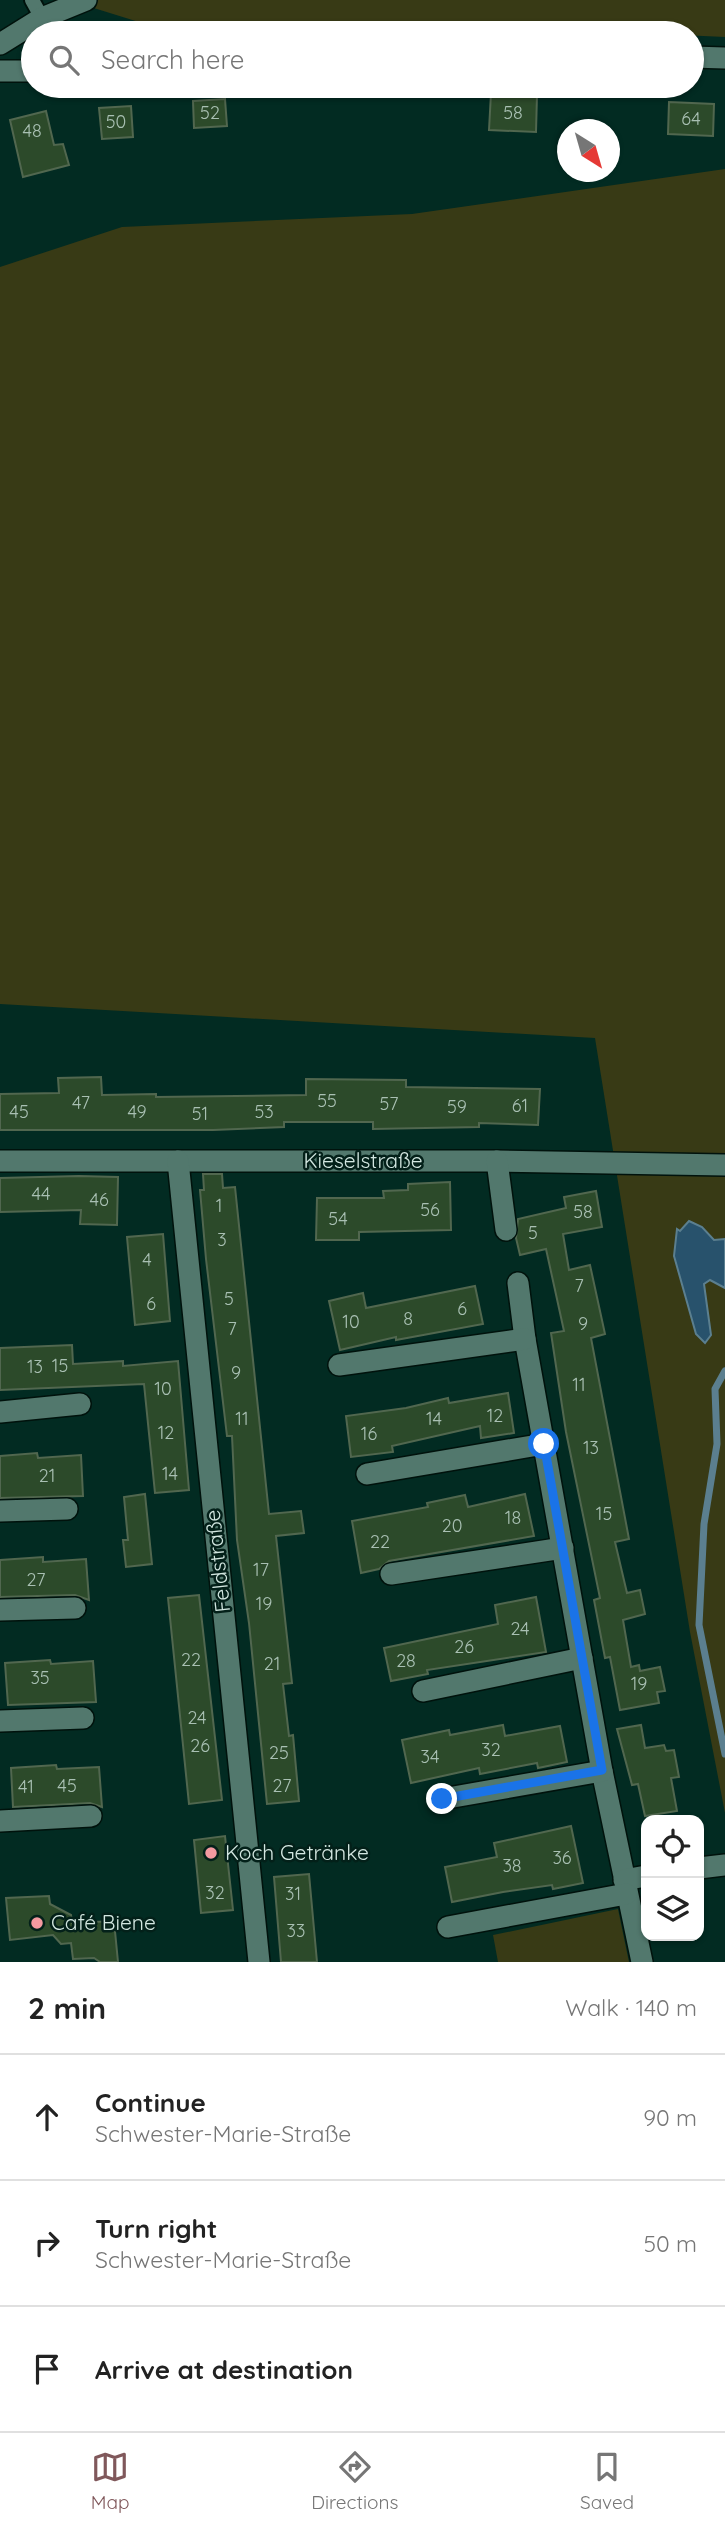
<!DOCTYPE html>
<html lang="en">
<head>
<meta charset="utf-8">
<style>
	:root { --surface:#fff; --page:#f6f6f6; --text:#222; --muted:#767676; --line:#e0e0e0; --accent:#80585b }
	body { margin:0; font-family:Quicksand,sans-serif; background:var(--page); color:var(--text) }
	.controls { position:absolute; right:21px; bottom:21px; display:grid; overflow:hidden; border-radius:14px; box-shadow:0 2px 5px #0004 }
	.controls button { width:63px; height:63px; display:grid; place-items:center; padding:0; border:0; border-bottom:2px solid var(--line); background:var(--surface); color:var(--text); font:35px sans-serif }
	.compass { position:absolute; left:557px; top:119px; width:63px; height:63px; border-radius:50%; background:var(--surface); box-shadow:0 2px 5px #0004; rotate:143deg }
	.stop { position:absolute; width:21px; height:21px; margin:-16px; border:5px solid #1a73e8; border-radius:50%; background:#fff }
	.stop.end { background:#1a73e8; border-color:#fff; box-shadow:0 2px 7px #0008 }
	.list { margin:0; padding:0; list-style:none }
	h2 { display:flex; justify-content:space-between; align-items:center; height:91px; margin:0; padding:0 28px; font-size:30px }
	h2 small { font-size:23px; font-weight:400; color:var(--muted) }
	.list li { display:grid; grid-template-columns:46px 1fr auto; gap:21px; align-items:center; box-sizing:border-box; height:126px; padding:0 28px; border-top:2px solid var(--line) }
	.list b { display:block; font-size:26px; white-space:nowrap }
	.list p { margin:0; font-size:23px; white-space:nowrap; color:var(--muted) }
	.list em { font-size:23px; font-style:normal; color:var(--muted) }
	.icon { flex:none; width:38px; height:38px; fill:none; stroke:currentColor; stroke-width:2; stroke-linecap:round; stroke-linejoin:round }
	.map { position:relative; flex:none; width:725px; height:1962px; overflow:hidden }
	.search { position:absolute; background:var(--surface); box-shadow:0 2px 5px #0004; left:21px; right:21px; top:21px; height:77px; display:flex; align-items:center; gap:18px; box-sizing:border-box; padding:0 24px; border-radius:38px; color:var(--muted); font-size:26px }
	.sheet { height:469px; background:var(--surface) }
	nav { display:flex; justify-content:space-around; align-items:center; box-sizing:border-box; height:98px; border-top:2px solid var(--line); background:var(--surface); font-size:19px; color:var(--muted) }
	nav a { display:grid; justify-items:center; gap:4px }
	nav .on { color:var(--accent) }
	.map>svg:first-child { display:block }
	.green { fill:#383a15 }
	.water { fill:#28526c; stroke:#5b7f8f; stroke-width:2 }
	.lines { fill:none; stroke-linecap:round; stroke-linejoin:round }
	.stream { stroke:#5b7f8f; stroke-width:7 }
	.building { fill:#2c4a2a; stroke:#51674f; stroke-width:2 }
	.lane-casing { stroke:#00120c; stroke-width:18 }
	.street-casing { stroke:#00120c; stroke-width:24 }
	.lane { stroke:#52786d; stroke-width:14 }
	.street { stroke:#52786d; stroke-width:21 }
	.route { stroke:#1a73e8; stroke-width:9 }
	.poi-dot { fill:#f49aa0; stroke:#032019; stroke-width:2.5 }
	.labels { text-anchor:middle; stroke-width:5; stroke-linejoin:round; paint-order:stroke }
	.number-label { font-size:18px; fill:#a9c0b3 }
	.street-label { font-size:21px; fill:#d3e7e1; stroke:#032019 }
	.poi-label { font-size:21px; fill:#d3e7e1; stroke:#032019; text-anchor:start }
</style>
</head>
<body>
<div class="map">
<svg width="725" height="1962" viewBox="0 0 725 1962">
	<rect width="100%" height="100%" fill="#022b22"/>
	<g class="green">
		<path d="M68,0H725V37L616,32L251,33L142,23Z"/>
		<path d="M725,169V1813L690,1632L595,1038L0,1004V267L122,227L412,214Z"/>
		<path d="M618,1909L629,1962H498L493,1935Z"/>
	</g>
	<path class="water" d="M689,1221L702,1227L714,1240L725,1239V1288L710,1280L704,1284L711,1335L705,1343L696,1334L674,1256L677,1229L680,1231Z"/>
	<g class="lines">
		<path class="stream" d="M725,1371L715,1389L717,1444L704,1524L699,1625L725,1754"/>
	</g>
	<g class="building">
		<path d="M491,93L537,95L536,132L489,130Z"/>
		<path d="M225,99L227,126L194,128L193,101Z"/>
		<path d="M669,102L714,104L713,136L668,134Z"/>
		<path d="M131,106L133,137L102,139L99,108Z"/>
		<path d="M46,111L54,145L63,144L69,165L23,177L10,120Z"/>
		<path d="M101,1077L102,1095L156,1094V1097L306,1095V1079L406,1080V1087L540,1089L538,1125L479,1123V1127L373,1129V1122H284V1127L213,1130H0V1094L59,1093L58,1078Z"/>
		<path d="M203,1174H222L223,1188L235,1187L269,1514L301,1511L304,1533L276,1536L292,1683L283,1684L289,1736L293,1735L299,1801L267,1804L249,1623L237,1540L232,1436H227L206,1259L200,1190H204Z"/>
		<path d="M79,1176L118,1177L117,1225L80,1224L81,1210L0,1212V1178Z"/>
		<path d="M450,1182L451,1230L359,1232V1240H316L317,1198H384L383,1191L408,1190V1184Z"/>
		<path d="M596,1191L602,1227L563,1234L569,1270L590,1265L605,1334L591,1338L629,1539L615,1542L627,1593L640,1590L645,1614L623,1620L631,1667L639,1665L640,1671L660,1667L665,1691L657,1692L659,1703L620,1710L610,1657L605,1658L594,1600L600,1598L566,1432L551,1333L564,1331L546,1249L520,1255L516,1238L518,1219L566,1208L564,1197Z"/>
		<path d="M163,1234L170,1321L135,1325L127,1237Z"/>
		<path d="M475,1286L483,1324L396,1340V1337L340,1350L329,1301L363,1293L366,1308Z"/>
		<path d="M72,1345L73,1364L123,1361V1366L178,1361L189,1490L155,1493L144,1384L0,1390V1348Z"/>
		<path d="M508,1393L514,1433L481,1438L480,1426L392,1446L393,1452L351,1457L346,1416L406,1408L448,1398L449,1403Z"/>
		<path d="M37,1453L38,1458L81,1455L83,1496L0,1498V1456Z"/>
		<path d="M145,1494L152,1564L126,1567L123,1540H128L124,1497Z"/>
		<path d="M525,1494L534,1536L389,1561L379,1569L361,1573L352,1521L428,1507L427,1503L465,1495L468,1507Z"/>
		<path d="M43,1557V1562L86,1559L89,1600L75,1595L0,1597V1560Z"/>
		<path d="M199,1595L222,1800L189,1804L168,1598Z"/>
		<path d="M536,1597L546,1652L427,1670L428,1674L391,1681L384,1648L498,1624L495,1605Z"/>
		<path d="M50,1660L51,1664L93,1661L96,1702L8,1705L5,1663Z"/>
		<path d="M503,1725L505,1736L560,1726L567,1762L538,1768L537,1763L480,1774L479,1768L411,1783L402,1740L449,1730L450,1735Z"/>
		<path d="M641,1725L645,1748L664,1745L666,1751L674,1750L679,1777L671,1778L677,1811L645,1816L638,1784L632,1785L617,1729Z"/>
		<path d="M56,1765L57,1769L99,1767L102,1807L90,1803L13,1807L11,1768Z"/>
		<path d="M571,1826L583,1883L553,1889L552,1885L503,1892L452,1902L445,1867L497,1857L494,1843Z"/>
		<path d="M225,1836L233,1910L201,1913L194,1840Z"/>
		<path d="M309,1874L317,1962H281L274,1877Z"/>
		<path d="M49,1896L50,1904L71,1915L72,1923L114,1921L118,1962H100L94,1958L73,1959L71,1943L61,1944L53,1935L10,1940L6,1898Z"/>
	</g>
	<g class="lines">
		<g class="lane-casing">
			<path id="lane" d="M32,0L42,18"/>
		</g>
		<g class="street-casing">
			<g id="street">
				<path d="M0,44L42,18L86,0"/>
				<path d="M692,57L725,58"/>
				<path d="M0,71H33"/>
				<path d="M0,1161H497L725,1165"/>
				<path d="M178,1161L259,1962"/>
				<path d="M497,1161L506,1230"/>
				<path d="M518,1283L525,1339L602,1771L642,1962"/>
				<path d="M339,1365L525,1339"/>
				<path d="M0,1412L80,1404"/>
				<path d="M367,1474L544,1444"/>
				<path d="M0,1511L67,1509"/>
				<path d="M391,1574L563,1548"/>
				<path d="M0,1610L75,1608"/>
				<path d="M423,1691L582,1658"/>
				<path d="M0,1721L83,1718"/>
				<path d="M442,1799L602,1771"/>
				<path d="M0,1821L91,1816"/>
				<path d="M699,1868L725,1865"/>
				<path d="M624,1880L646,1876"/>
				<path d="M448,1927L626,1894"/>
			</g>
		</g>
		<use href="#lane" class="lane"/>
		<use href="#street" class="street"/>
	</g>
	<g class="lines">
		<path class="route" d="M442,1799L602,1770L544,1444"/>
	</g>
	<g class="poi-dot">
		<circle cx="211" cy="1853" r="7"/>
		<circle cx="37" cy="1923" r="7"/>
	</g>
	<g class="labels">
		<g class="number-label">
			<text x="210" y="119">52</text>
			<text x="513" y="119">58</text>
			<text x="691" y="125">64</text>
			<text x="116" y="128">50</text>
			<text x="32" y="137">48</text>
			<text x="327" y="1107">55</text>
			<text x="81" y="1109">47</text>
			<text x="389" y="1110">57</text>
			<text x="520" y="1112">61</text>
			<text x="457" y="1113">59</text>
			<text x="19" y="1118">45</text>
			<text x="137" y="1118">49</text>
			<text x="264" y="1118">53</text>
			<text x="200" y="1120">51</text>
			<text x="41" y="1200">44</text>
			<text x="99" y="1206">46</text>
			<text x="219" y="1212">1</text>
			<text x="430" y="1216">56</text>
			<text x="583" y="1218">58</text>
			<text x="338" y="1225">54</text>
			<text x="533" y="1239">5</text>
			<text x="222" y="1246">3</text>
			<text x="147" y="1266">4</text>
			<text x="579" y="1292">7</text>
			<text x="229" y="1305">5</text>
			<text x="151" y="1310">6</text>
			<text x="462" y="1315">6</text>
			<text x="408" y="1325">8</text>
			<text x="351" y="1328">10</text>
			<text x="583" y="1330">9</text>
			<text x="232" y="1335">7</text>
			<text x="60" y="1372">15</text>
			<text x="35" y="1373">13</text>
			<text x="236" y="1379">9</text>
			<text x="579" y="1391">11</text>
			<text x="163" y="1395">10</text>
			<text x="495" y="1422">12</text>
			<text x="242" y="1425">11</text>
			<text x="434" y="1425">14</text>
			<text x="166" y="1439">12</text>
			<text x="369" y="1440">16</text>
			<text x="591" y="1454">13</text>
			<text x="170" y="1480">14</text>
			<text x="47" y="1482">21</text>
			<text x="604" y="1520">15</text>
			<text x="513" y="1524">18</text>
			<text x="452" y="1532">20</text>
			<text x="380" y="1548">22</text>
			<text x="261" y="1576">17</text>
			<text x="36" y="1586">27</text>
			<text x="264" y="1610">19</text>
			<text x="520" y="1635">24</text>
			<text x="464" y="1653">26</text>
			<text x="191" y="1666">22</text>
			<text x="406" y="1667">28</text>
			<text x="272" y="1670">21</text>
			<text x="40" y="1684">35</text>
			<text x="639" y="1690">19</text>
			<text x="197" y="1724">24</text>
			<text x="200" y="1752">26</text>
			<text x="491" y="1756">32</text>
			<text x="279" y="1759">25</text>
			<text x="430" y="1763">34</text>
			<text x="67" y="1792">45</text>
			<text x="282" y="1792">27</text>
			<text x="26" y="1793">41</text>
			<text x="562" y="1864">36</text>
			<text x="512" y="1872">38</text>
			<text x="215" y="1899">32</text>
			<text x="293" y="1900">31</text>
			<text x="296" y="1937">33</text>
		</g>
		<g class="street-label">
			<text x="363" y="1168">Kieselstraße</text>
			<text transform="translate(218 1561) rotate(-96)" y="7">Feldstraße</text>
		</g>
		<g class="poi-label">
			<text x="225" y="1860">Koch Getränke</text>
			<text x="51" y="1930">Café Biene</text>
		</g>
	</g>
</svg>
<div class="controls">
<button><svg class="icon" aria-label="locate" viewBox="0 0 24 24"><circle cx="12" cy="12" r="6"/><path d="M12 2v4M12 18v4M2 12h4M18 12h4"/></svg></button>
<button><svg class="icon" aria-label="layers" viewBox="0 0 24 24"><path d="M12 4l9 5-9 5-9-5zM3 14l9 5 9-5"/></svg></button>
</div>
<svg class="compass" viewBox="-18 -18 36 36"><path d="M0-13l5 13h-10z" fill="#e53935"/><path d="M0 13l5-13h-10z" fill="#767676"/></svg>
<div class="stop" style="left:544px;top:1444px"></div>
<div class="stop end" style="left:442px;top:1799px"></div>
<div class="search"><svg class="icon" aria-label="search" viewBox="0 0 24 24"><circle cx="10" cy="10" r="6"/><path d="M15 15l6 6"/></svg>Search here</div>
</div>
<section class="sheet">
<h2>2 min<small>Walk · 140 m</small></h2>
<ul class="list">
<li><svg class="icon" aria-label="ahead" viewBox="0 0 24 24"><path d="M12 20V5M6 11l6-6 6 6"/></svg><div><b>Continue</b><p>Schwester-Marie-Straße</p></div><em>90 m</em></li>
<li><svg class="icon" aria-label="right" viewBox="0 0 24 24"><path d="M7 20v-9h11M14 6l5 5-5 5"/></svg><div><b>Turn right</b><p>Schwester-Marie-Straße</p></div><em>50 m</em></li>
<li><svg class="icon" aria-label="arrive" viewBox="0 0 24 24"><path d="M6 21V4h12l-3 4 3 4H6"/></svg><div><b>Arrive at destination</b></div></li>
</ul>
</section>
<nav>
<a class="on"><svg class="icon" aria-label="map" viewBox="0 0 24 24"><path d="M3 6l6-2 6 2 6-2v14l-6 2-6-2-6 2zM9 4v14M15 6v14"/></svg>Map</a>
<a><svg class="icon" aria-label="directions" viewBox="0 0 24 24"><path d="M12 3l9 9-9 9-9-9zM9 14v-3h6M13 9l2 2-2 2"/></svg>Directions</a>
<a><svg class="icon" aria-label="saved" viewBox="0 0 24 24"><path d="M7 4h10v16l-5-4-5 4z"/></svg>Saved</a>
</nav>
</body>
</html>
